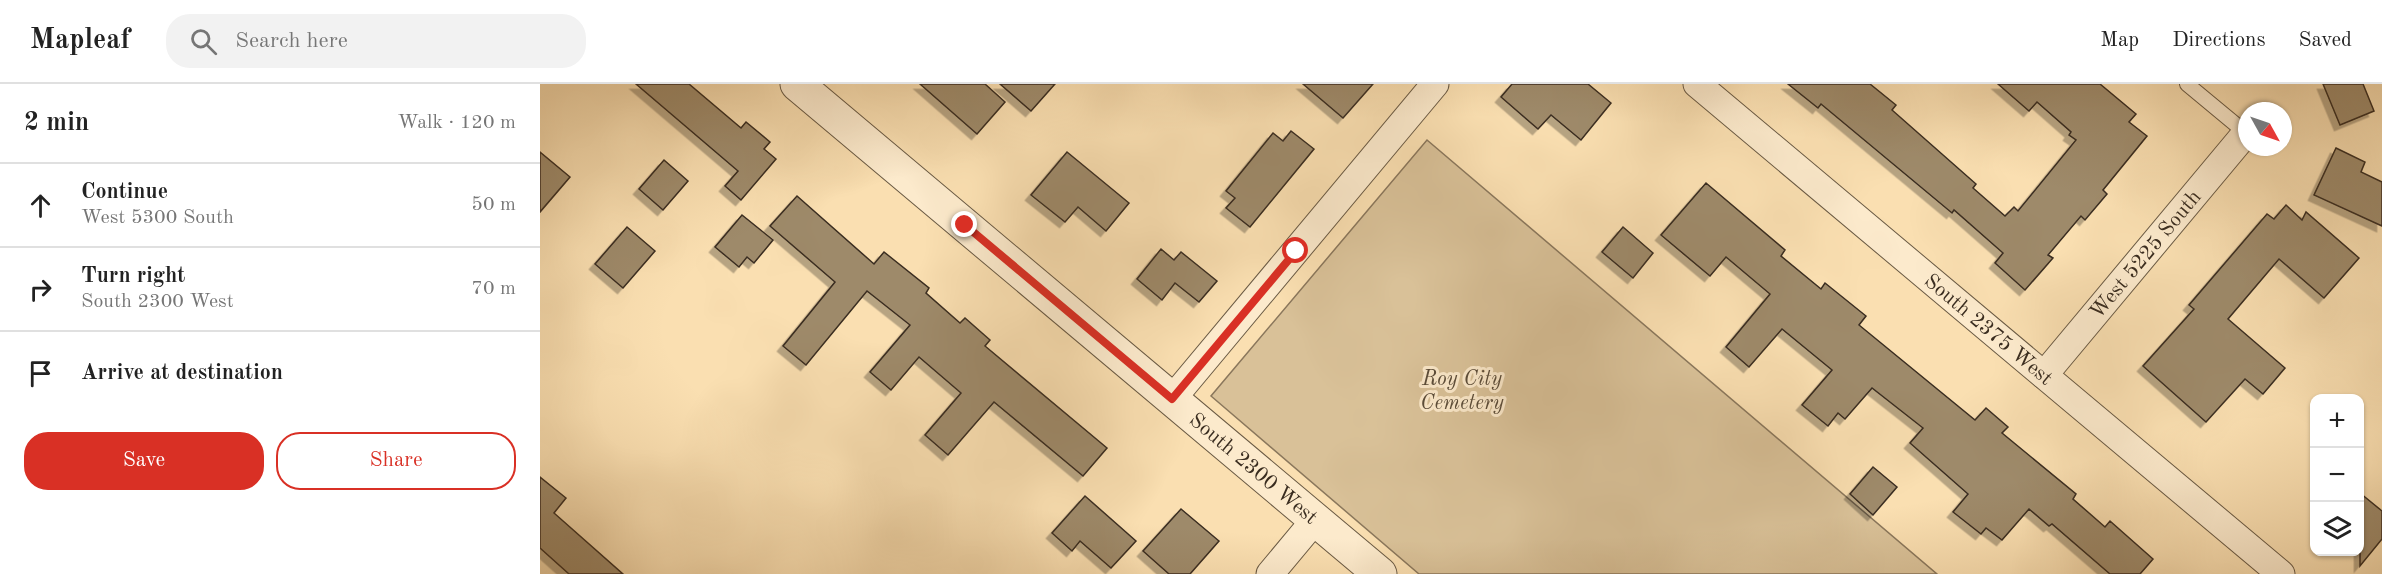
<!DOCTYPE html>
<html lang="en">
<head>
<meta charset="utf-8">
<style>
	:root { --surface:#fff; --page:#f2f2f2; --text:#222; --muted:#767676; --line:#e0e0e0; --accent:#d93025 }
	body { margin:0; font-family:"Old Standard TT",serif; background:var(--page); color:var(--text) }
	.controls { position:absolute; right:18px; bottom:18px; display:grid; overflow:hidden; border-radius:12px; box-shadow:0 2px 4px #0004 }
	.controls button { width:54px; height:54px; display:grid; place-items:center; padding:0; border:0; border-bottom:2px solid var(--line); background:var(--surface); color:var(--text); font:30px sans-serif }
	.compass { position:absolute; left:1698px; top:18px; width:54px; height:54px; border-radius:50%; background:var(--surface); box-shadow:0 2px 4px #0004; rotate:130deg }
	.stop { position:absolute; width:18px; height:18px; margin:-14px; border:4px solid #d93025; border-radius:50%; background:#fff }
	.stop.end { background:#d93025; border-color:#fff; box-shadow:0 2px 6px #0008 }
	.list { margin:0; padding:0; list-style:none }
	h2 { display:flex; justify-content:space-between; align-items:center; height:78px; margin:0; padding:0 24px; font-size:26px }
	h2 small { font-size:20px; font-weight:400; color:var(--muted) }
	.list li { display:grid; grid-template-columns:39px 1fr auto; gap:18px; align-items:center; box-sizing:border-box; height:84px; padding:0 24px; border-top:2px solid var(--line) }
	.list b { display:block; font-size:22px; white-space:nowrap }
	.list p { margin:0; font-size:20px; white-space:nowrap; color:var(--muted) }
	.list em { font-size:20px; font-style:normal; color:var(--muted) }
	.actions { display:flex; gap:12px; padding:18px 24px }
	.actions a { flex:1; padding:14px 0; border:2px solid var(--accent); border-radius:24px; text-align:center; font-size:21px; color:var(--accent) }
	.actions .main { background:var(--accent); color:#fff }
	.icon { flex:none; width:33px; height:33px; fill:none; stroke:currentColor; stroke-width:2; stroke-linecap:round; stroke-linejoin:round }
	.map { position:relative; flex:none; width:1842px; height:490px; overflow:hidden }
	header { display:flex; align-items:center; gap:36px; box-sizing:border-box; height:84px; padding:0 30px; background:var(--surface); border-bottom:2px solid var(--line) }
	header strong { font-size:28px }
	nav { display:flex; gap:33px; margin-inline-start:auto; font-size:21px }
	.search { width:420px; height:54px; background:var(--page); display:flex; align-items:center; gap:15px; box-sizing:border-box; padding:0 21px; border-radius:24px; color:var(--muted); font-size:22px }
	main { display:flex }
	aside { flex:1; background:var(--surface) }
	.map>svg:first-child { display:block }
	.green { fill:#d9c198; stroke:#8a775c; stroke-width:1.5 }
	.building { fill:#9e8a6b; stroke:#3a2d20; stroke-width:1.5; filter:url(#shadow) }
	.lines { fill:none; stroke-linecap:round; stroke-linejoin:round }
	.service-casing { stroke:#6a5a44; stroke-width:16 }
	.minor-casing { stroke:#6a5a44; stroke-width:29 }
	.tertiary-casing { stroke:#6a5a44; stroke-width:35 }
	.service { stroke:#fceacc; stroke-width:14 }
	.minor { stroke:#fceacc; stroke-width:27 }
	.tertiary { stroke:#fceacc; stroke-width:33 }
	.route { stroke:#d93025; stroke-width:8 }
	.labels { text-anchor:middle; stroke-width:6; stroke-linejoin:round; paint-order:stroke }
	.street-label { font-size:21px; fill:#3a2d20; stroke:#fceacc }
	.park-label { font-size:21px; font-style:italic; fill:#5a4b38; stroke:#fceacc }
</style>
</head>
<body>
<header>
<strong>Mapleaf</strong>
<div class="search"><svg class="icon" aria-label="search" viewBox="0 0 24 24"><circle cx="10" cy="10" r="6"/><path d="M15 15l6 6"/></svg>Search here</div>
<nav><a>Map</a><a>Directions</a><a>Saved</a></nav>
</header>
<main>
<aside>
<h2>2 min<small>Walk · 120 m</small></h2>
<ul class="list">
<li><svg class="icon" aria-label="ahead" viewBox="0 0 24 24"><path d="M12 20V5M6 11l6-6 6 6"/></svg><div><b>Continue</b><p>West 5300 South</p></div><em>50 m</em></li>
<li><svg class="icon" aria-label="right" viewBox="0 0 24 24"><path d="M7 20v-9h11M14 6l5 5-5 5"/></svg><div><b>Turn right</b><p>South 2300 West</p></div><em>70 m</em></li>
<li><svg class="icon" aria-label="arrive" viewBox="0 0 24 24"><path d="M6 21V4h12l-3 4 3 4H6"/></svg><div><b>Arrive at destination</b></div></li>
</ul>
<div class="actions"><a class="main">Save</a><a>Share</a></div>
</aside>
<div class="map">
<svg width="1842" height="490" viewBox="0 0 1842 490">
	<defs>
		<filter id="shadow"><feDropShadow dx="-5.5" dy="5.5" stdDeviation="0" flood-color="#0004"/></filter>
	</defs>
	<rect width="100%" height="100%" fill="#fadfb1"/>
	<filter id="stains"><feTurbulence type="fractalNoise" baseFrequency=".00333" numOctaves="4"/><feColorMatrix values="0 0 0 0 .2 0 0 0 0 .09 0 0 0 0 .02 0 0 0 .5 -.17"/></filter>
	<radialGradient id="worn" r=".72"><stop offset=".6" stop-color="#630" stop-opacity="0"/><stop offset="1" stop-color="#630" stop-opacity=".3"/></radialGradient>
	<path class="green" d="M887,56L1397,490H879L671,312Z"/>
	<g class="building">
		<path d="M96,0H149L201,44L206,38L230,58L224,65L236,75L201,116L185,102L198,87Z"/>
		<path d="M380,0H445L465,18L437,50Z"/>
		<path d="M460,0H515L491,27Z"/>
		<path d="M763,0H833L803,34Z"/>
		<path d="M972,0H1048L1071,19L1041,56L1011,31L998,45L961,13Z"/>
		<path d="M1248,0H1330L1356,21L1352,26L1436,100L1433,104L1465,132L1474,123L1478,127L1536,56L1529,51L1531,48L1497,18L1489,27L1458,0H1560L1596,30L1589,38L1607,52L1563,106L1567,110L1545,136L1541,132L1508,171L1513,174L1485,206L1455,179L1463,169L1414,126L1412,129L1281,20L1278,24Z"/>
		<path d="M1783,0H1823L1834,27L1800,41Z"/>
		<path d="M751,47L774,65L710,143L686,124L695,114L686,107L733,49L743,57Z"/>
		<path d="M1796,64L1825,78L1821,88L1842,98V142L1774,111Z"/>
		<path d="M0,68L30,93L0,128Z"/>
		<path d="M527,68L589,119L566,147L538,123L525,138L491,111Z"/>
		<path d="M124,76L148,97L123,126L99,105Z"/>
		<path d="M1166,99L1245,166L1241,172L1281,205L1285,199L1326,232L1319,241L1435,336L1446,324L1468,343L1462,349L1536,410L1533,415L1565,443L1570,437L1613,475L1600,490H1570L1512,440L1509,442L1489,425L1462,456L1446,444L1441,450L1413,428L1428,410L1370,359L1383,344L1332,304L1305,335L1298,329L1288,342L1262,321L1292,286L1242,245L1209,283L1186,263L1230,210L1186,173L1170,192L1121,151Z"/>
		<path d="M257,112L334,180L344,168L389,204L386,209L420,239L425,234L450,256L445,262L567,364L543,392L454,318L408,371L385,351L421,309L379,273L351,306L330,288L370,241L327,207L266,281L243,262L295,198L230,142Z"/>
		<path d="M1746,121L1762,136L1766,128L1819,174L1784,214L1739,175L1688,235L1745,284L1723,310L1705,295L1666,338L1603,282L1654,225L1649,221L1727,130L1734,135Z"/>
		<path d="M202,131L233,156L214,179L207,173L199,183L175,163Z"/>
		<path d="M87,143L115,167L83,204L55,180Z"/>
		<path d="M1083,143L1113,169L1093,194L1062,168Z"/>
		<path d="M621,165L634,176L641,168L677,197L659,218L635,199L622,216L597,195Z"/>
		<path d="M1333,383L1357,403L1333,431L1310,410Z"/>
		<path d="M0,393L26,414L14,429L83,490H29L0,464Z"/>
		<path d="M1820,409L1842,427V455L1820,482Z"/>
		<path d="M545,412L596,457L571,484L540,457L532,467L512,449Z"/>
		<path d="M641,425L679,457L650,490H629L603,467Z"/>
	</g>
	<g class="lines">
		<g class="service-casing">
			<path id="service" d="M1647,0L1706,49"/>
		</g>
		<g class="minor-casing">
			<g id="minor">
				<path d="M1157,0L1741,490"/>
				<path d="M1504,291L1706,49"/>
				<path d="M632,315L895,0"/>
				<path d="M730,490L775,436"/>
			</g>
		</g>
		<g class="tertiary-casing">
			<path id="tertiary" d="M257,0L840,490"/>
		</g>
		<use href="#service" class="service"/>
		<use href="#minor" class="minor"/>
		<use href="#tertiary" class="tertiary"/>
	</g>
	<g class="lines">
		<path class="route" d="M425,141L632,315L756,167"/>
	</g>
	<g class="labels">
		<g class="street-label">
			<text transform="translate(1605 170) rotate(-50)" y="7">West 5225 South</text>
			<text transform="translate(1449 245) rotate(40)" y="7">South 2375 West</text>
			<text transform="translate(714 384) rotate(40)" y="7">South 2300 West</text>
		</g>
		<g class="park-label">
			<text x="922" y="301">Roy City<tspan x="922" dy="24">Cemetery</tspan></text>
		</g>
	</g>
	<rect width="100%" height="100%" filter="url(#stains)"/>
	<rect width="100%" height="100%" fill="url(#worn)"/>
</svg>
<div class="controls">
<button>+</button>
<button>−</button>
<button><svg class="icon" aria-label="layers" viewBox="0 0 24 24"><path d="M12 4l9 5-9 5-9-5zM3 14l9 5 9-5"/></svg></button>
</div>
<svg class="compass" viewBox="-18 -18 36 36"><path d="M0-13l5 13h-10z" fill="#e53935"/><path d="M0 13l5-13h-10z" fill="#767676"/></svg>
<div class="stop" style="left:756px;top:167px"></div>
<div class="stop end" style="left:425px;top:141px"></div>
</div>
</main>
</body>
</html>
